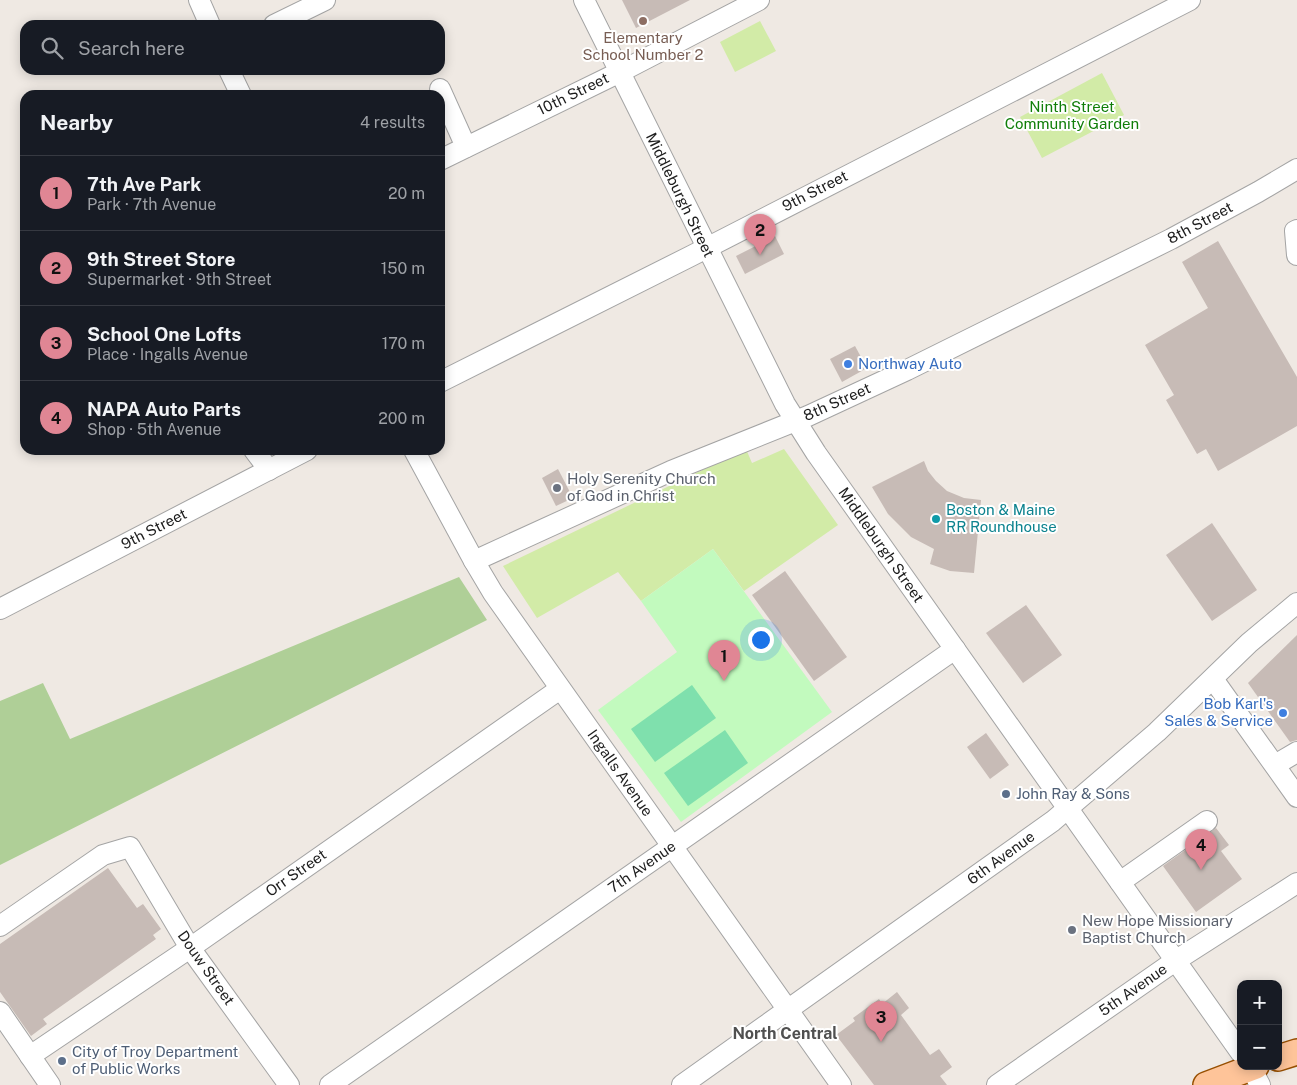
<!DOCTYPE html>
<html lang="en">
<head>
<meta charset="utf-8">
<style>
	:root { --surface:#171b24; --page:#242831; --text:#f1f3f6; --muted:#9ea1a6; --line:#363941; --accent:#e08694 }
	body { margin:0; font-family:"Public Sans",sans-serif; background:var(--page); color:var(--text) }
	.controls { position:absolute; right:15px; bottom:15px; display:grid; overflow:hidden; border-radius:10px; box-shadow:0 2px 12px #0003 }
	.controls button { width:45px; height:45px; display:grid; place-items:center; padding:0; border:0; border-bottom:1px solid var(--line); background:var(--surface); color:var(--text); font:25px sans-serif }
	.you { position:absolute; left:760px; top:639px; width:18px; height:18px; margin:-12px; border:4px solid #fff; border-radius:50%; background:#1a73e8; box-shadow:0 0 0 8px #1a73e833 }
	.badge { display:grid; place-items:center; width:32px; height:32px; border-radius:50%; background:var(--accent); color:#111; font-size:16px; font-weight:700 }
	.pin { position:absolute; translate:-50% -41px; filter:drop-shadow(0 1px 2px #0008) }
	.pin::after { content:''; position:absolute; top:26px; width:18px; height:15px; background:inherit; clip-path:polygon(0 0,100% 0,50% 100%) }
	.list { margin:0; padding:0; list-style:none }
	h2 { display:flex; justify-content:space-between; align-items:center; height:65px; margin:0; padding:0 20px; font-size:21px }
	h2 small { font-size:16px; font-weight:400; color:var(--muted) }
	.list li { display:grid; grid-template-columns:32px 1fr auto; gap:15px; align-items:center; box-sizing:border-box; height:75px; padding:0 20px; border-top:1px solid var(--line) }
	.list b { display:block; font-size:19px; white-space:nowrap }
	.list p { margin:0; font-size:16px; white-space:nowrap; color:var(--muted) }
	.list em { font-size:16px; font-style:normal; color:var(--muted) }
	.icon { flex:none; width:28px; height:28px; fill:none; stroke:currentColor; stroke-width:2; stroke-linecap:round; stroke-linejoin:round }
	.map { position:relative; flex:none; width:1297px; height:1085px; overflow:hidden }
	.search { position:absolute; background:var(--surface); box-shadow:0 2px 12px #0003; left:20px; top:20px; width:425px; height:55px; display:flex; align-items:center; gap:12px; box-sizing:border-box; padding:0 18px; border-radius:15px; color:var(--muted); font-size:19px }
	.panel { position:absolute; background:var(--surface); box-shadow:0 2px 12px #0003; left:20px; top:90px; width:425px; height:365px; border-radius:15px }
	.map>svg:first-child { display:block }
	.grass { fill:#d2eba7 }
	.forest { fill:#afcf97 }
	.park { fill:#c2fabe }
	.pitch { fill:#7fe0ad }
	.building { fill:#c7bbb6 }
	.lines { fill:none; stroke-linecap:round; stroke-linejoin:round }
	.minor-casing { stroke:#a4a4a4; stroke-width:22 }
	.major-casing { stroke:#974f00; stroke-width:28 }
	.minor { stroke:#fff; stroke-width:20 }
	.major { stroke:#fec499; stroke-width:25 }
	.education-dot { fill:#8d6e63; stroke:#fff; stroke-width:2 }
	.shop-dot { fill:#3f7fe0; stroke:#fff; stroke-width:2 }
	.worship-dot { fill:#6b7280; stroke:#fff; stroke-width:2 }
	.culture-dot { fill:#0f9aa8; stroke:#fff; stroke-width:2 }
	.service-dot { fill:#5c6f8a; stroke:#fff; stroke-width:2 }
	.labels { text-anchor:middle; stroke-width:4; stroke-linejoin:round; paint-order:stroke }
	.education-label { font-size:15px; fill:#785e54; stroke:#fff }
	.street-label { font-size:15px; fill:#1d1d1d; stroke:#fff }
	.park-label { font-size:15px; fill:#107e09; stroke:#fff }
	.shop-label { font-size:15px; fill:#366cbe; stroke:#fff; text-anchor:start }
	.worship-label { font-size:15px; fill:#5b616d; stroke:#fff; text-anchor:start }
	.culture-label { font-size:15px; fill:#0d838f; stroke:#fff; text-anchor:start }
	.service-label { font-size:15px; fill:#4e5e75; stroke:#fff; text-anchor:start }
	.neighbourhood-label { font-size:16px; font-weight:bold; fill:#505050; stroke:#fff }
</style>
</head>
<body>
<div class="map">
<svg width="1297" height="1085" viewBox="0 0 1297 1085">
	<rect width="100%" height="100%" fill="#efe9e3"/>
	<g class="grass">
		<path d="M760,21L776,51L735,72L720,42Z"/>
		<path d="M1102,73L1124,115L1042,158L1020,117Z"/>
		<path d="M746,449L752,463L784,449L838,525L744,591L713,549L641,601L618,572L537,618L503,566Z"/>
	</g>
	<path class="forest" d="M459,577L487,620L0,865V701L43,683L70,739Z"/>
	<path class="park" d="M713,549L832,712L681,822L598,710L677,652L641,601Z"/>
	<g class="pitch">
		<path d="M692,685L716,718L655,762L631,729Z"/>
		<path d="M725,730L748,763L688,806L664,773Z"/>
	</g>
	<g class="building">
		<path d="M622,0H690L636,28Z"/>
		<path d="M775,236L784,254L745,274L736,256Z"/>
		<path d="M1218,241L1297,377V426L1218,471L1206,449L1197,454L1166,400L1174,395L1145,345L1208,308L1182,262Z"/>
		<path d="M855,346L867,368L842,382L830,359Z"/>
		<path d="M924,461L928,471L936,481L947,491L964,498L981,500L974,573L950,571L930,564L934,549L911,537L888,514L872,487Z"/>
		<path d="M558,469L573,498L556,506L542,478Z"/>
		<path d="M1212,523L1257,590L1212,621L1166,555Z"/>
		<path d="M785,571L847,657L814,681L752,595Z"/>
		<path d="M1026,605L1062,655L1023,683L986,633Z"/>
		<path d="M1297,635V740L1290,742L1248,683Z"/>
		<path d="M986,733L1009,765L990,779L967,747Z"/>
		<path d="M1216,828L1229,845L1221,851L1242,879L1196,912L1163,866Z"/>
		<path d="M108,868L137,908L143,904L161,929L153,935L156,939L43,1019L47,1024L31,1036L0,992V944Z"/>
		<path d="M897,992L909,1008L901,1015L930,1055L939,1049L952,1067L940,1076L947,1085H874L836,1035L855,1021L853,1018L879,999L882,1004Z"/>
	</g>
	<g class="lines">
		<g class="minor-casing">
			<g id="minor">
				<path d="M199,0L210,25"/>
				<path d="M584,0L785,404L816,453L1241,1053"/>
				<path d="M274,25L325,0"/>
				<path d="M229,70L241,95"/>
				<path d="M440,89L466,147"/>
				<path d="M440,160L620,72L759,0"/>
				<path d="M1297,230L1295,231L1297,255"/>
				<path d="M440,382L691,256L1190,0"/>
				<path d="M254,450L269,470"/>
				<path d="M414,450L474,561L493,593L841,1085"/>
				<path d="M474,561L671,471L808,416L907,370L1171,239L1258,192L1297,169"/>
				<path d="M0,609L307,450"/>
				<path d="M1213,679L1297,797"/>
				<path d="M1275,765L1297,752"/>
				<path d="M1120,882L1207,821"/>
				<path d="M0,926L103,855L130,847L190,948L289,1085"/>
				<path d="M0,1012L50,1085"/>
				<path d="M30,1056L190,948L560,689"/>
				<path d="M1250,1066L1260,1085"/>
				<path d="M330,1085L955,649"/>
				<path d="M682,1085L1053,821L1157,732L1249,643L1297,603"/>
				<path d="M997,1085L1175,961L1297,883"/>
			</g>
		</g>
		<g class="major-casing">
			<g id="major">
				<path d="M1278,1058L1297,1052"/>
				<path d="M1206,1085L1256,1066"/>
			</g>
		</g>
		<use href="#minor" class="minor"/>
		<use href="#major" class="major"/>
	</g>
	<circle class="education-dot" cx="643" cy="21" r="5"/>
	<g class="shop-dot">
		<circle cx="848" cy="364" r="5"/>
		<circle cx="1283" cy="713" r="5"/>
	</g>
	<g class="worship-dot">
		<circle cx="557" cy="488" r="5"/>
		<circle cx="1072" cy="930" r="5"/>
	</g>
	<circle class="culture-dot" cx="936" cy="519" r="5"/>
	<g class="service-dot">
		<circle cx="1006" cy="794" r="5"/>
		<circle cx="62" cy="1061" r="5"/>
	</g>
	<g class="labels">
		<g class="education-label">
			<text x="643" y="43">Elementary<tspan x="643" dy="17">School Number 2</tspan></text>
		</g>
		<g class="street-label">
			<text transform="translate(573 94) rotate(-26)" y="5">10th Street</text>
			<text transform="translate(815 191) rotate(-27)" y="5">9th Street</text>
			<text transform="translate(680 195) rotate(64)" y="5">Middleburgh Street</text>
			<text transform="translate(1200 223) rotate(-28)" y="5">8th Street</text>
			<text transform="translate(837 402) rotate(-24)" y="5">8th Street</text>
			<text transform="translate(154 529) rotate(-27)" y="5">9th Street</text>
			<text transform="translate(881 545) rotate(55)" y="5">Middleburgh Street</text>
			<text transform="translate(620 773) rotate(55)" y="5">Ingalls Avenue</text>
			<text transform="translate(1001 858) rotate(-36)" y="5">6th Avenue</text>
			<text transform="translate(642 867) rotate(-35)" y="5">7th Avenue</text>
			<text transform="translate(296 873) rotate(-35)" y="5">Orr Street</text>
			<text transform="translate(206 968) rotate(55)" y="5">Douw Street</text>
			<text transform="translate(1133 990) rotate(-35)" y="5">5th Avenue</text>
		</g>
		<g class="park-label">
			<text x="1072" y="112">Ninth Street<tspan x="1072" dy="17">Community Garden</tspan></text>
		</g>
		<g class="shop-label">
			<text x="858" y="369">Northway Auto</text>
			<text x="1273" y="709" text-anchor="end">Bob Karl's<tspan x="1273" dy="17">Sales &amp; Service</tspan></text>
		</g>
		<g class="worship-label">
			<text x="567" y="484">Holy Serenity Church<tspan x="567" dy="17">of God in Christ</tspan></text>
			<text x="1082" y="926">New Hope Missionary<tspan x="1082" dy="17">Baptist Church</tspan></text>
		</g>
		<g class="culture-label">
			<text x="946" y="515">Boston &amp; Maine<tspan x="946" dy="17">RR Roundhouse</tspan></text>
		</g>
		<g class="service-label">
			<text x="1016" y="799">John Ray &amp; Sons</text>
			<text x="72" y="1057">City of Troy Department<tspan x="72" dy="17">of Public Works</tspan></text>
		</g>
		<g class="neighbourhood-label">
			<text x="785" y="1039">North Central</text>
		</g>
	</g>
</svg>
<div class="controls">
<button>+</button>
<button>−</button>
</div>
<div class="you"></div>
<div class="pin badge" style="left:724px;top:681px">1</div>
<div class="pin badge" style="left:760px;top:255px">2</div>
<div class="pin badge" style="left:881px;top:1042px">3</div>
<div class="pin badge" style="left:1201px;top:870px">4</div>
<div class="search"><svg class="icon" aria-label="search" viewBox="0 0 24 24"><circle cx="10" cy="10" r="6"/><path d="M15 15l6 6"/></svg>Search here</div>
<section class="panel">
<h2>Nearby<small>4 results</small></h2>
<ul class="list">
<li><span class="badge">1</span><div><b>7th Ave Park</b><p>Park · 7th Avenue</p></div><em>20 m</em></li>
<li><span class="badge">2</span><div><b>9th Street Store</b><p>Supermarket · 9th Street</p></div><em>150 m</em></li>
<li><span class="badge">3</span><div><b>School One Lofts</b><p>Place · Ingalls Avenue</p></div><em>170 m</em></li>
<li><span class="badge">4</span><div><b>NAPA Auto Parts</b><p>Shop · 5th Avenue</p></div><em>200 m</em></li>
</ul>
</section>
</div>
</body>
</html>
